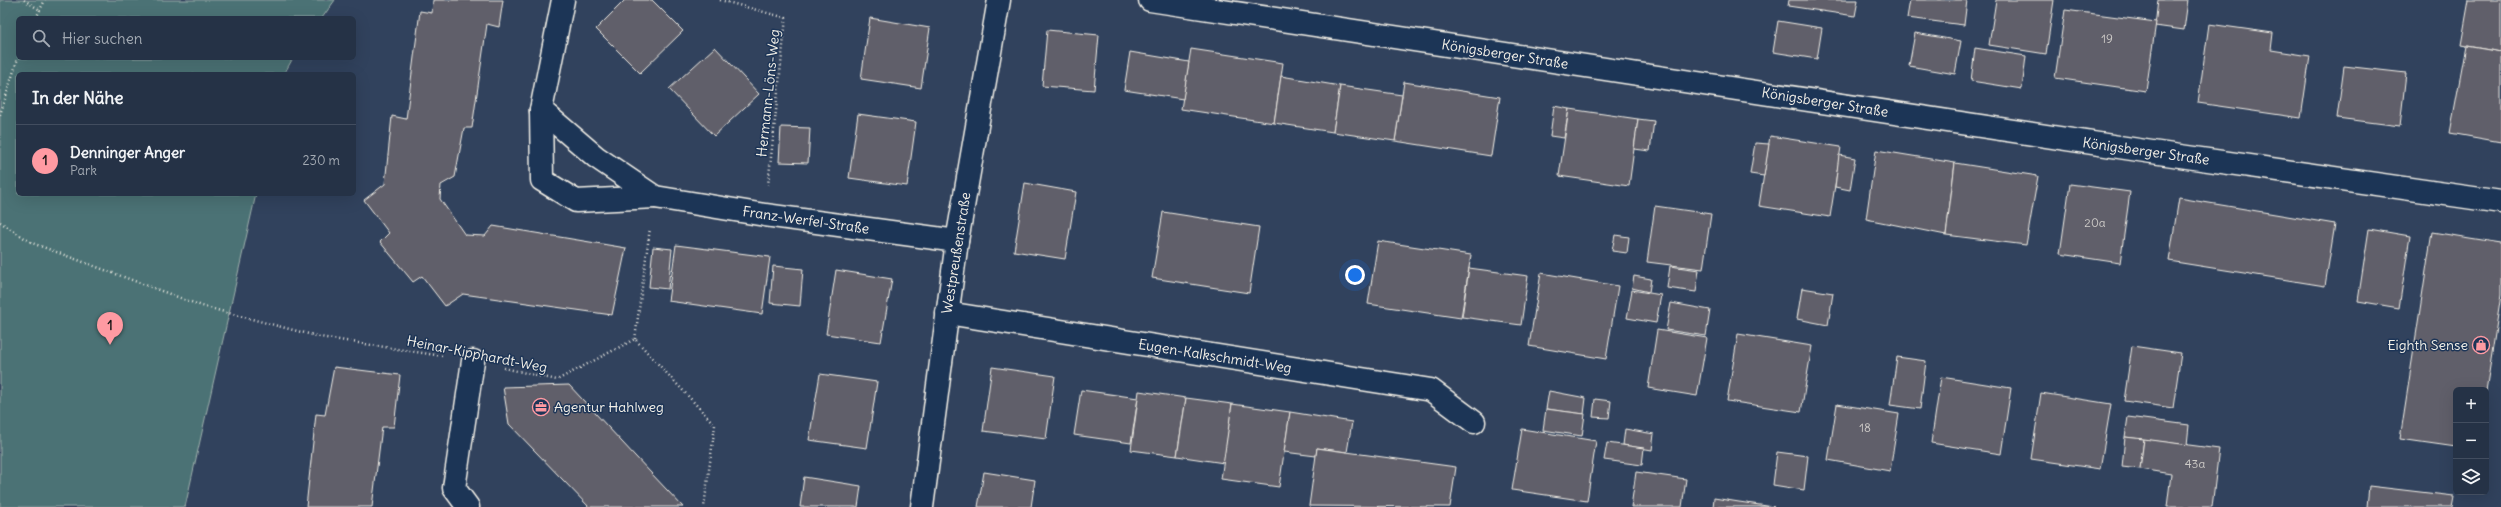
<!DOCTYPE html>
<html lang="de">
<head>
<meta charset="utf-8">
<style>
	:root { --surface:#253246; --page:#313e51; --text:#f1f3f6; --muted:#a3aab3; --line:#424d5f; --accent:#ff9aa2 }
	body { margin:0; font-family:Delius,sans-serif; background:var(--page); color:var(--text) }
	.controls { position:absolute; right:12px; bottom:12px; display:grid; overflow:hidden; border-radius:6px; box-shadow:0 4px 16px #0002 }
	.controls button { width:36px; height:36px; display:grid; place-items:center; padding:0; border:0; border-bottom:1px solid var(--line); background:var(--surface); color:var(--text); font:20px sans-serif }
	.you { position:absolute; left:1355px; top:275px; width:14px; height:14px; margin:-10px; border:3px solid #fff; border-radius:50%; background:#1a73e8; box-shadow:0 0 0 6px #1a73e833 }
	.badge { display:grid; place-items:center; width:26px; height:26px; border-radius:50%; background:var(--accent); color:#111; font-size:13px; font-weight:700 }
	.pin { position:absolute; translate:-50% -33px; filter:drop-shadow(0 1px 2px #0008) }
	.pin::after { content:''; position:absolute; top:21px; width:14px; height:12px; background:inherit; clip-path:polygon(0 0,100% 0,50% 100%) }
	.list { margin:0; padding:0; list-style:none }
	h2 { display:flex; justify-content:space-between; align-items:center; height:52px; margin:0; padding:0 16px; font-size:17px }
	h2 small { font-size:13px; font-weight:400; color:var(--muted) }
	.list li { display:grid; grid-template-columns:26px 1fr auto; gap:12px; align-items:center; box-sizing:border-box; height:72px; padding:0 16px; border-top:1px solid var(--line) }
	.list b { display:block; font-size:15px; white-space:nowrap }
	.list p { margin:0; font-size:13px; white-space:nowrap; color:var(--muted) }
	.list em { font-size:13px; font-style:normal; color:var(--muted) }
	.icon { flex:none; width:22px; height:22px; fill:none; stroke:currentColor; stroke-width:2; stroke-linecap:round; stroke-linejoin:round }
	.map { position:relative; flex:none; width:2501px; height:507px; overflow:hidden }
	.search { position:absolute; background:var(--surface); box-shadow:0 4px 16px #0002; left:16px; top:16px; width:340px; height:44px; display:flex; align-items:center; gap:10px; box-sizing:border-box; padding:0 14px; border-radius:6px; color:var(--muted); font-size:15px }
	.panel { position:absolute; background:var(--surface); box-shadow:0 4px 16px #0002; left:16px; top:72px; width:340px; height:124px; border-radius:6px }
	.map>svg:first-child { display:block }
	.green { fill:#4b7274; stroke:#a0b2ae }
	.building { fill:#615f6b; stroke:#f4f1e8 }
	.lines { fill:none; stroke-linecap:round; stroke-linejoin:round }
	.street-casing { stroke:#f4f1e8; stroke-width:25 }
	.path { stroke:#f4f1e8; stroke-width:2.5; stroke-dasharray:1 3; stroke-linecap:butt }
	.street { stroke:#1d3557; stroke-width:22 }
	.labels { text-anchor:middle; stroke-width:3; stroke-linejoin:round; paint-order:stroke }
	.number-label { font-size:12px; fill:#cfccc9 }
	.street-label { font-size:14px; fill:#f4f1e8; stroke:#1d3557 }
	.poi-label { font-size:14px; fill:#f4f1e8; stroke:#1d3557; text-anchor:end }
</style>
</head>
<body>
<div class="map">
<svg width="2501" height="507" viewBox="0 0 2501 507">
	<rect width="100%" height="100%" fill="#31425d"/>
	<filter id="ink" filterUnits="userSpaceOnUse"><feTurbulence type="fractalNoise" baseFrequency=".025" numOctaves="2"/><feDisplacementMap in="SourceGraphic" scale="8" xChannelSelector="R" yChannelSelector="G"/><feConvolveMatrix kernelMatrix="1 2 1 2 8 2 1 2 1" color-interpolation-filters="sRGB"/></filter>
	<g filter="url(#ink)">
		<path class="green" d="M0,0H335L322,18H18V58H293L284,74H18V194H256L185,507H0Z"/>
		<g class="building">
			<path d="M433,0H503L499,27L487,24L472,128H464L455,177L441,185L440,199L465,235L485,236L493,226L626,248L612,315L463,294L445,306L422,276L413,282L380,242L389,233L364,200L385,184L392,116L406,119L420,11L432,13Z"/>
			<path d="M625,0H652L683,31L640,73L596,29Z"/>
			<path d="M1789,0H1858L1855,16L1788,6Z"/>
			<path d="M1910,0H1967L1964,25L1907,18Z"/>
			<path d="M1996,0H2054L2046,54L1989,45Z"/>
			<path d="M2158,0H2188L2184,30L2155,26Z"/>
			<path d="M2469,0H2501V52L2461,45Z"/>
			<path d="M2065,10L2156,22L2146,91L2055,78Z"/>
			<path d="M870,18L930,28L921,88L861,79Z"/>
			<path d="M1778,21L1822,28L1817,59L1773,52Z"/>
			<path d="M2209,24L2273,33L2271,50L2310,56L2301,118L2198,103Z"/>
			<path d="M1047,30L1099,35L1094,90L1042,86Z"/>
			<path d="M1915,33L1961,41L1955,74L1909,66Z"/>
			<path d="M2466,46L2501,52V142L2450,133Z"/>
			<path d="M715,47L759,94L714,136L669,89Z"/>
			<path d="M1975,48L2026,56L2022,89L1971,81Z"/>
			<path d="M1191,49L1283,63L1274,123L1181,109Z"/>
			<path d="M1130,52L1189,62L1183,99L1124,90Z"/>
			<path d="M2344,66L2406,73L2400,126L2337,118Z"/>
			<path d="M1281,76L1340,86L1333,132L1274,123Z"/>
			<path d="M1404,82L1500,97L1491,156L1395,141Z"/>
			<path d="M1340,86L1402,95L1395,141L1333,132Z"/>
			<path d="M1554,106L1569,109L1564,138L1550,136Z"/>
			<path d="M1569,109L1638,119L1629,186L1559,176Z"/>
			<path d="M858,114L916,122L907,186L849,178Z"/>
			<path d="M1638,119L1654,121L1650,151L1634,149Z"/>
			<path d="M781,127L810,128L808,163L779,162Z"/>
			<path d="M1770,136L1841,147L1830,217L1759,206Z"/>
			<path d="M1755,143L1769,144L1764,176L1750,174Z"/>
			<path d="M1876,150L1955,163L1946,235L1866,219Z"/>
			<path d="M1839,155L1855,158L1850,190L1835,187Z"/>
			<path d="M1955,163L2038,176L2026,245L1946,235Z"/>
			<path d="M1025,183L1076,192L1065,259L1014,251Z"/>
			<path d="M2070,184L2130,192L2120,263L2060,254Z"/>
			<path d="M2179,198L2335,224L2325,286L2169,261Z"/>
			<path d="M1655,206L1711,214L1703,269L1647,262Z"/>
			<path d="M1163,212L1259,227L1249,293L1152,278Z"/>
			<path d="M2369,229L2410,236L2399,308L2358,301Z"/>
			<path d="M2432,232L2501,243V295L2486,392L2456,390V447L2400,439Z"/>
			<path d="M1615,235L1629,237L1627,253L1612,251Z"/>
			<path d="M1378,241L1471,255L1461,318L1368,304Z"/>
			<path d="M676,245L770,257L762,314L668,301Z"/>
			<path d="M653,247L672,249L668,289L649,287Z"/>
			<path d="M773,266L803,269L800,306L770,303Z"/>
			<path d="M1670,266L1699,270L1696,292L1667,288Z"/>
			<path d="M1469,268L1528,276L1521,325L1462,317Z"/>
			<path d="M836,270L892,279L881,342L826,334Z"/>
			<path d="M1541,273L1618,286L1606,359L1529,346Z"/>
			<path d="M1634,276L1651,279L1649,292L1632,288Z"/>
			<path d="M1802,288L1833,293L1828,325L1797,319Z"/>
			<path d="M1632,290L1661,295L1656,323L1627,318Z"/>
			<path d="M1671,303L1710,310L1706,336L1666,330Z"/>
			<path d="M1657,330L1707,338L1697,396L1648,388Z"/>
			<path d="M1738,334L1812,346L1801,412L1727,401Z"/>
			<path d="M2132,346L2181,353L2173,408L2124,401Z"/>
			<path d="M1897,357L1926,361L1920,409L1890,405Z"/>
			<path d="M334,367L400,375L394,427H382L372,507H306L316,414L325,415Z"/>
			<path d="M992,367L1055,376L1046,439L983,431Z"/>
			<path d="M820,374L877,382L867,448L809,440Z"/>
			<path d="M1941,377L2011,388L2001,454L1931,443Z"/>
			<path d="M569,385L635,456L683,507H589L509,424L503,387Z"/>
			<path d="M1081,390L1138,398L1131,443L1074,435Z"/>
			<path d="M1139,391L1186,398L1177,456L1131,450Z"/>
			<path d="M1549,391L1586,398L1584,414L1546,409Z"/>
			<path d="M2041,393L2111,404L2100,469L2031,459Z"/>
			<path d="M1186,398L1232,404L1224,463L1177,456Z"/>
			<path d="M1595,399L1611,401L1609,418L1593,417Z"/>
			<path d="M1232,404L1290,412L1279,487L1221,479Z"/>
			<path d="M1837,404L1899,414L1890,471L1828,460Z"/>
			<path d="M1546,409L1585,414L1582,436L1543,430Z"/>
			<path d="M1290,412L1352,422L1347,452L1317,448L1316,456L1284,452Z"/>
			<path d="M2128,417L2189,425L2187,445L2125,437Z"/>
			<path d="M1522,429L1596,441L1587,501L1512,490Z"/>
			<path d="M1625,429L1654,434L1652,450L1623,445Z"/>
			<path d="M2125,437L2144,439L2140,469L2122,467Z"/>
			<path d="M2144,439L2219,449L2212,507H2167L2171,474L2140,469Z"/>
			<path d="M1607,443L1644,448L1642,465L1604,460Z"/>
			<path d="M1317,448L1456,467L1450,507L1309,506Z"/>
			<path d="M1777,452L1808,456L1804,490L1773,485Z"/>
			<path d="M984,472L1035,480L1031,507H978Z"/>
			<path d="M1636,472L1686,479L1682,507H1631Z"/>
			<path d="M804,477L861,486L858,507H800Z"/>
			<path d="M2369,486L2454,496L2452,507H2367Z"/>
			<path d="M1714,498L1739,502L1774,507H1713Z"/>
		</g>
		<g class="lines">
			<g class="street-casing">
				<g id="street">
					<path d="M563,0L541,110L596,157L655,197L765,215L957,241"/>
					<path d="M1150,0L2152,152L2501,202"/>
					<path d="M541,110L542,180L576,201L655,197"/>
					<path d="M947,313L1431,390L1474,422"/>
					<path d="M468,507L454,488L473,361"/>
					<path d="M922,507L957,241L999,0"/>
				</g>
			</g>
			<g class="path">
				<path d="M24,0L40,10"/>
				<path d="M720,0L786,18L768,185"/>
				<path d="M36,18L45,0"/>
				<path d="M0,115L18,58"/>
				<path d="M0,222L32,243L202,306L320,337L442,356"/>
				<path d="M635,339L650,228"/>
				<path d="M504,368L557,380L635,339L715,425L704,507"/>
			</g>
			<use href="#street" class="street"/>
		</g>
	</g>
	<defs>
		<g id="shop-ring" transform="scale(0.9)"><circle r="9.5" fill="#1d3557" stroke="#ff9aa2" stroke-width="1.5"/><path d="M-5-2.5h2.3a2.7 3.5 0 0 1 5.4 0H5L5.5 6h-11ZM-1.5-2.5h3a1.5 2.3 0 0 0-3 0Z" fill="#ff9aa2"/></g>
		<g id="office-ring" transform="scale(0.9)"><circle r="9.5" fill="#1d3557" stroke="#ff9aa2" stroke-width="1.5"/><path d="M-6-3h4V-5.5h4V-3h4V5H-6ZM-1-4.5V-3h2v-1.5ZM-6 0V1H6V0Z" fill="#ff9aa2"/></g>
	</defs>
	<g fill-rule="evenodd">
		<use href="#shop-ring" x="2481" y="345"/>
		<use href="#office-ring" x="541" y="407"/>
	</g>
	<g class="labels">
		<g class="number-label">
			<text x="2107" y="43">19</text>
			<text x="2095" y="227">20a</text>
			<text x="1865" y="432">18</text>
			<text x="2195" y="468">43a</text>
		</g>
		<g class="street-label">
			<text transform="translate(1505 54) rotate(9)" y="5">Königsberger Straße</text>
			<text transform="translate(768 93) rotate(-84)" y="5">Hermann-Löns-Weg</text>
			<text transform="translate(1825 102) rotate(9)" y="5">Königsberger Straße</text>
			<text transform="translate(2146 151) rotate(8)" y="5">Königsberger Straße</text>
			<text transform="translate(806 220) rotate(8)" y="5">Franz-Werfel-Straße</text>
			<text transform="translate(956 253) rotate(-81)" y="5">Westpreußenstraße</text>
			<text transform="translate(477 354) rotate(11)" y="5">Heinar-Kipphardt-Weg</text>
			<text transform="translate(1215 356) rotate(9)" y="5">Eugen-Kalkschmidt-Weg</text>
		</g>
		<g class="poi-label">
			<text x="2468" y="350">Eighth Sense</text>
			<text x="554" y="412" text-anchor="start">Agentur Hahlweg</text>
		</g>
	</g>
</svg>
<div class="controls">
<button>+</button>
<button>−</button>
<button><svg class="icon" aria-label="layers" viewBox="0 0 24 24"><path d="M12 4l9 5-9 5-9-5zM3 14l9 5 9-5"/></svg></button>
</div>
<div class="you"></div>
<div class="pin badge" style="left:110px;top:345px">1</div>
<div class="search"><svg class="icon" aria-label="search" viewBox="0 0 24 24"><circle cx="10" cy="10" r="6"/><path d="M15 15l6 6"/></svg>Hier suchen</div>
<section class="panel">
<h2>In der Nähe<small></small></h2>
<ul class="list">
<li><span class="badge">1</span><div><b>Denninger Anger</b><p>Park</p></div><em>230 m</em></li>
</ul>
</section>
</div>
</body>
</html>
